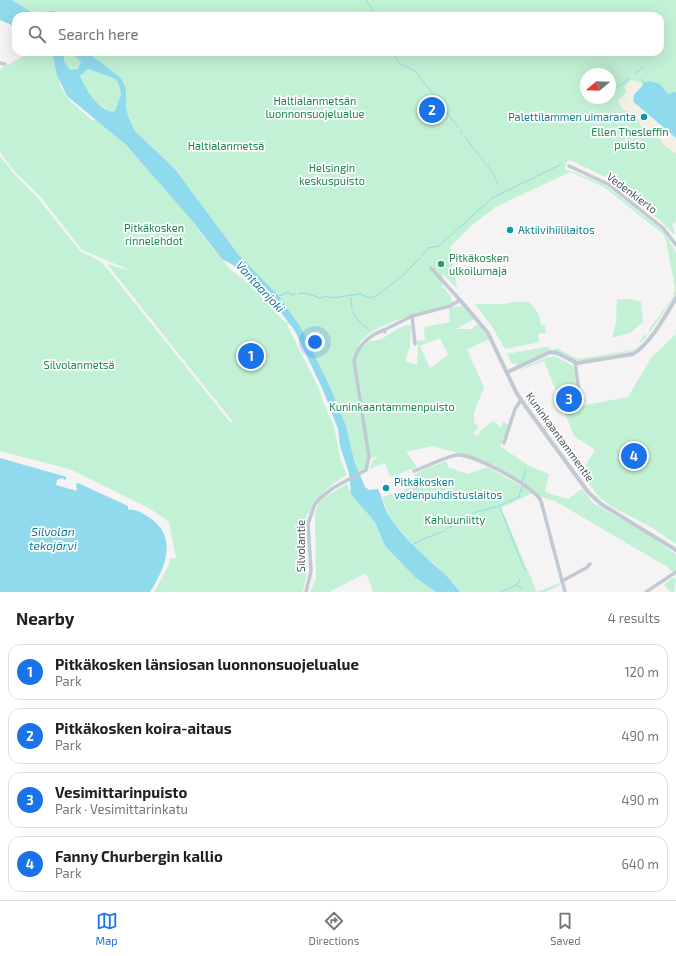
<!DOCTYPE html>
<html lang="en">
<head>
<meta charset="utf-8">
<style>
	:root { --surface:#fff; --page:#f6f6f6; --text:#202124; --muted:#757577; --line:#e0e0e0; --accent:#1a73e8 }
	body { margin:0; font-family:"Exo 2",sans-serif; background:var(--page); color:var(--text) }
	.compass { position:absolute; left:580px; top:68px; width:36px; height:36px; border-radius:50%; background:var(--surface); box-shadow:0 4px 16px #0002; rotate:251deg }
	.you { position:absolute; left:315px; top:342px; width:14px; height:14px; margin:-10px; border:3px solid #fff; border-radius:50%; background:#1a73e8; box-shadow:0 0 0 6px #1a73e833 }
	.badge { display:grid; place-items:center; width:26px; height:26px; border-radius:50%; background:var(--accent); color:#fff; font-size:13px; font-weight:700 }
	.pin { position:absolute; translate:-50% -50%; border:2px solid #fff; box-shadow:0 1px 4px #0006 }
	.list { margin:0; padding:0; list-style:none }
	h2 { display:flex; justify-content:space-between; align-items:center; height:52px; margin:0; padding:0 16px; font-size:17px }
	h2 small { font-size:13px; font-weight:400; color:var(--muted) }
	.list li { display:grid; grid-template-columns:26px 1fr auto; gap:12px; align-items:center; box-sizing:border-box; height:56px; margin:0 8px 8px; padding:0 8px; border:1px solid var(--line); border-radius:12px }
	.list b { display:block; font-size:15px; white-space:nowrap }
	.list p { margin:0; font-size:13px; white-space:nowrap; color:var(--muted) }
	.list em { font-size:13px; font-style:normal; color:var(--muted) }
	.icon { flex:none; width:22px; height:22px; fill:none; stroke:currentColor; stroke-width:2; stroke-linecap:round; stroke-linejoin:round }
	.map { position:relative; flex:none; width:676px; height:592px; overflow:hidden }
	.search { position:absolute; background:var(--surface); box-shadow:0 4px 16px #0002; left:12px; right:12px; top:12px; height:44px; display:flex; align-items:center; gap:10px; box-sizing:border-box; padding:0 14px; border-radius:12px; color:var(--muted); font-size:15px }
	.sheet { height:308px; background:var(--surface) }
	nav { display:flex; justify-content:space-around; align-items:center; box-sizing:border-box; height:56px; border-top:1px solid var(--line); background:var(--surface); font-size:11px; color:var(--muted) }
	nav a { display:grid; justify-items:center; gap:2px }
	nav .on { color:var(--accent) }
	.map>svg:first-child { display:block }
	.green { fill:#c3f1d5; fill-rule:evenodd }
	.sand { fill:#f5f0e5 }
	.water { fill:#90daee; fill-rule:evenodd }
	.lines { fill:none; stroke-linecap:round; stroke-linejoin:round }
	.stream { stroke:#90daee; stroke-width:1 }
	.minor { stroke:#c1cad2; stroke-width:3.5 }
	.tertiary { stroke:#c1cad2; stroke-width:4 }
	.culture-dot { fill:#0f9aa8; stroke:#fff; stroke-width:1.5 }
	.leisure-dot { fill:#2e9e5b; stroke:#fff; stroke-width:1.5 }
	.labels { text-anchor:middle; stroke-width:3.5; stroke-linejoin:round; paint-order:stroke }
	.park-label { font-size:11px; fill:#17864f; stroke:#fff }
	.culture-label { font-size:11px; fill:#0d838f; stroke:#fff; text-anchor:start }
	.street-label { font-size:11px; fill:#4a5661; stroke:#fff }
	.leisure-label { font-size:11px; fill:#27864d; stroke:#fff; text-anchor:start }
	.water-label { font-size:12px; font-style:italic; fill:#0c7c9b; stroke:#fff }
</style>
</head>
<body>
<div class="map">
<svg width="676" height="592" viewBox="0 0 676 592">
	<rect width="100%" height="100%" fill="#f5f3f3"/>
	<g class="green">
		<path d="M12,0H676V222L672,224L675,233L673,234L663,223L610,179L570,160L566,163L565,169L604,184L667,234L666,235L676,253V294L650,332L648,331L673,297L675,288L666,240L663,234L604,187L570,172L496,207L472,225L450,247L457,289L443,274L442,286L450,295L453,303C428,311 371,323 358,345L361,349L369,341C385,343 395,325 411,325L410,347L405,361L417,365L418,346L416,341L425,340L424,327L450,322L449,308L462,306L474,319L456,329H472L477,324L482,328L490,339L467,349L484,387L474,413V422L479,427L473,433L477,436L482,429L493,421L501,428L503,422L509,425L505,438L500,446L529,466L549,474L545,492L568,499L582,489L593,503L650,536L676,554V572L671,571L669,568L555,501L541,497L534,490L483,460L433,446L406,452L417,467L390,477L385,463L369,469L373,460L380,456L368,459L367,467L359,471L354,460L346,426L295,319L287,325L319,389L323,402L334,426L340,458L347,475C334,482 314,497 309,514L307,513L304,531L307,571L303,592H154L169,565L170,558L176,559L169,522L149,508L72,470L0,451V156L15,175L36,196L81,252L102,262L230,422H233L107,264L132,271L82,250L40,196L14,171L0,152V69L31,52H56L60,85L68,99L92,120L101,122L120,139L189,216L202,235L231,270L247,282L251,288L260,293L264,301L286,323L293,316L279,296L238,254L175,169L135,131L128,116L126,106V89L87,52H660V16H62L59,13H33ZM586,74H610V98H586ZM440,338L448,355L430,368L420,346Z"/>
		<path d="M64,52H71L81,62L75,70H70L64,61Z"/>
		<path d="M88,69L113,78L118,82L121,94L115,111C101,114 83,87 80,76Z"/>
		<path d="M617,299H630L641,302L643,322L630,333L612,338L616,322Z"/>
		<path d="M514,302H530L539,315L541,325H545L546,333L538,334L539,342L505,349L491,325L475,304H502Z"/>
		<path d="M645,334L647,336L633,351L583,360H576L554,350L556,348L578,359L632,350L636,348Z"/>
		<path d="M676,334V544L651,527L612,507L598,496L581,473L595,450L574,436L544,361L515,372L543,359L555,356L573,366L580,406L628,397L651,358Z"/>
		<path d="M544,347H549L550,350L517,366L516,363L512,364L507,354Z"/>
		<path d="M446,461L448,467L467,474L488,467L533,493L501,508L537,592L560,583V585L546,592H460L454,583L443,574L434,563L424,557L413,545L390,518L382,497L418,485L414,474Z"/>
		<path d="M347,484L352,494L375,522L385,546L397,559L436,592H373L366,573L329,592H310L316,579L315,512L320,500Z"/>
		<path d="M673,577L676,580L674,592H670L664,585Z"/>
	</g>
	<path class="sand" d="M631,80L637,81L643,85L638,91L634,103L676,138V154L665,146L657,136L640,125L639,120L628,111H624L618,101L627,91L624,87Z"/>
	<g class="water">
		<path d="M0,0H12L33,13L53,11L62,16H16V27L0,20Z"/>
		<path d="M52,52H64V61L70,70L77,69L81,62L71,52H87L121,78L126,89V106L128,116L135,131L175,169L238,254L279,296L301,328L330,387L346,426L354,460L365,487L369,490L378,489C382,497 383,504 387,512C391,521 407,539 414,546C429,562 447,573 460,592H436L415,577L385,546L375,522L351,494L349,473L340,446L338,429L323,390L295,331L283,315L258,289L233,265L222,259L190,218L125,144L67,96L57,75ZM88,69L113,78L118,82L121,94L115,111C101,115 84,87 80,76Z"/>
		<path d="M650,81L660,84L668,94L676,92V138L633,101L634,95L643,85V83Z"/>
		<path d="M0,458L67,477L65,480L62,478L57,480L56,485L77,491L76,484L78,483L128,506V510C134,508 142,513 147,516C179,535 166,567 150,592H0Z"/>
	</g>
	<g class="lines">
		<g class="stream">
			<path d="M366,0L374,12"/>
			<path d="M393,52L399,63L415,71L458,127"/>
			<path d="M635,74L644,67"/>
			<path d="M641,79L644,83"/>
			<path d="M610,93L630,78"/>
			<path d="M593,102L604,98"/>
			<path d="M460,130L462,133"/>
			<path d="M465,137L493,173L498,185"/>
			<path d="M422,256L428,248L439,246L492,198L560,165"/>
			<path d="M298,294L305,293L320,298L326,296L332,298L360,294L371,298L379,294L402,276L420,258"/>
			<path d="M279,296L288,292L292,295L295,294"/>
			<path d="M351,298L352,309"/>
			<path d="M353,312L357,319L369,330"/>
			<path d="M568,404L565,397L574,393"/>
			<path d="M522,482L526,470"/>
			<path d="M500,507L525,571"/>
			<path d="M447,529L476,512L498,506L519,497L522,486"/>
			<path d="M412,545L423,539L444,531"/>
			<path d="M517,585L520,579"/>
			<path d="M500,592L517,585L522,589"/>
		</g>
		<g class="minor">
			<path d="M0,63L5,64"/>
			<path d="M569,166L608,184L663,228L676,245"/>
			<path d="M412,316L415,344"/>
			<path d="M385,332L384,330L412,316L450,306L460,300L431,268"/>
			<path d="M575,362L580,400"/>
			<path d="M504,443L515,409L521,400"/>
			<path d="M414,471C427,467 446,456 458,455C474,454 535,487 541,501L565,592"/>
			<path d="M562,581L586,568L590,564"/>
			<path d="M306,592L311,571L308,524L314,506L319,499L333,488L366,470L369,457L354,361C357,346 370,335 384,330"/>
			<path d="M646,592L676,572"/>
		</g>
		<g class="tertiary">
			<path d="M460,300L488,333L516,392L526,407L588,492L601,504L676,550"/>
			<path d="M508,372L550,352L557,353L577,363L633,354C650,344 666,315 676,298"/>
		</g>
	</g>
	<g class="culture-dot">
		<circle cx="644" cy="117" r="4"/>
		<circle cx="510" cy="230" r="4"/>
		<circle cx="386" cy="488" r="4"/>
	</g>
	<circle class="leisure-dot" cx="441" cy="264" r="4"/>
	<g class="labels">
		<g class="park-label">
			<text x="315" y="105">Haltialanmetsän<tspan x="315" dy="13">luonnonsuojelualue</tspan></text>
			<text x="630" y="136">Ellen Thesleffin<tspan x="630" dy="13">puisto</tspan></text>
			<text x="226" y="150">Haltialanmetsä</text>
			<text x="332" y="172">Helsingin<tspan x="332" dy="13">keskuspuisto</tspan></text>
			<text x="154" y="232">Pitkäkosken<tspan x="154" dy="13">rinnelehdot</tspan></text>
			<text x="79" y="369">Silvolanmetsä</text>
			<text x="392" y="411">Kuninkaantammenpuisto</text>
			<text x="455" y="524">Kahluuniitty</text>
		</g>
		<g class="culture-label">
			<text x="636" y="121" text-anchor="end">Palettilammen uimaranta</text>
			<text x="518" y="234">Aktiivihiililaitos</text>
			<text x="394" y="486">Pitkäkosken<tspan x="394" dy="13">vedenpuhdistuslaitos</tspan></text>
		</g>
		<g class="street-label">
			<text transform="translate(632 193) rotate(37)" y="4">Vedenkierto</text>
			<text transform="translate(560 437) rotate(54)" y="4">Kuninkaantammentie</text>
			<text transform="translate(301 546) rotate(-90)" y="4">Silvolantie</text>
		</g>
		<g class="leisure-label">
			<text x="449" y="262">Pitkäkosken<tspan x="449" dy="13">ulkoilumaja</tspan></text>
		</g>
		<g class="water-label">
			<text transform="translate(260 287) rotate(47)" y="4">Vantaanjoki</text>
			<text x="53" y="536">Silvolan<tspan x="53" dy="14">tekojärvi</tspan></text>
		</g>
	</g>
</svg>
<svg class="compass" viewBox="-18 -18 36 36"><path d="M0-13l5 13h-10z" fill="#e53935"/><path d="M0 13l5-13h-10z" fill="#757577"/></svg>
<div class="you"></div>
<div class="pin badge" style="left:251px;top:356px">1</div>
<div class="pin badge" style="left:432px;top:110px">2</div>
<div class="pin badge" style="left:569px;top:399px">3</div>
<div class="pin badge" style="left:634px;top:456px">4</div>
<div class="search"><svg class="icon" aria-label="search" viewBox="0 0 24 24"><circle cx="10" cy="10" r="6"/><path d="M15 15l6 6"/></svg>Search here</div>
</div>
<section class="sheet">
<h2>Nearby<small>4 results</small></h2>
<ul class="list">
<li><span class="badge">1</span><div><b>Pitkäkosken länsiosan luonnonsuojelualue</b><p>Park</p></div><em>120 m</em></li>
<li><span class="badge">2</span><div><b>Pitkäkosken koira-aitaus</b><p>Park</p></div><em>490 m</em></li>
<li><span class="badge">3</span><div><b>Vesimittarinpuisto</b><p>Park · Vesimittarinkatu</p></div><em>490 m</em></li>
<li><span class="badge">4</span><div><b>Fanny Churbergin kallio</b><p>Park</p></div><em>640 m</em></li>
</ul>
</section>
<nav>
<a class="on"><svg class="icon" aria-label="map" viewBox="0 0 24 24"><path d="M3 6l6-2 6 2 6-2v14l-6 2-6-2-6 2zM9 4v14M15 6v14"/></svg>Map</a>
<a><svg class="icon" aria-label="directions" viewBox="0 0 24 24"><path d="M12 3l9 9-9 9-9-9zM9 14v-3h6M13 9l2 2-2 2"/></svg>Directions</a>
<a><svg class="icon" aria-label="saved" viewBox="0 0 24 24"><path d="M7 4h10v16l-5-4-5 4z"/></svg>Saved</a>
</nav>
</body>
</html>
